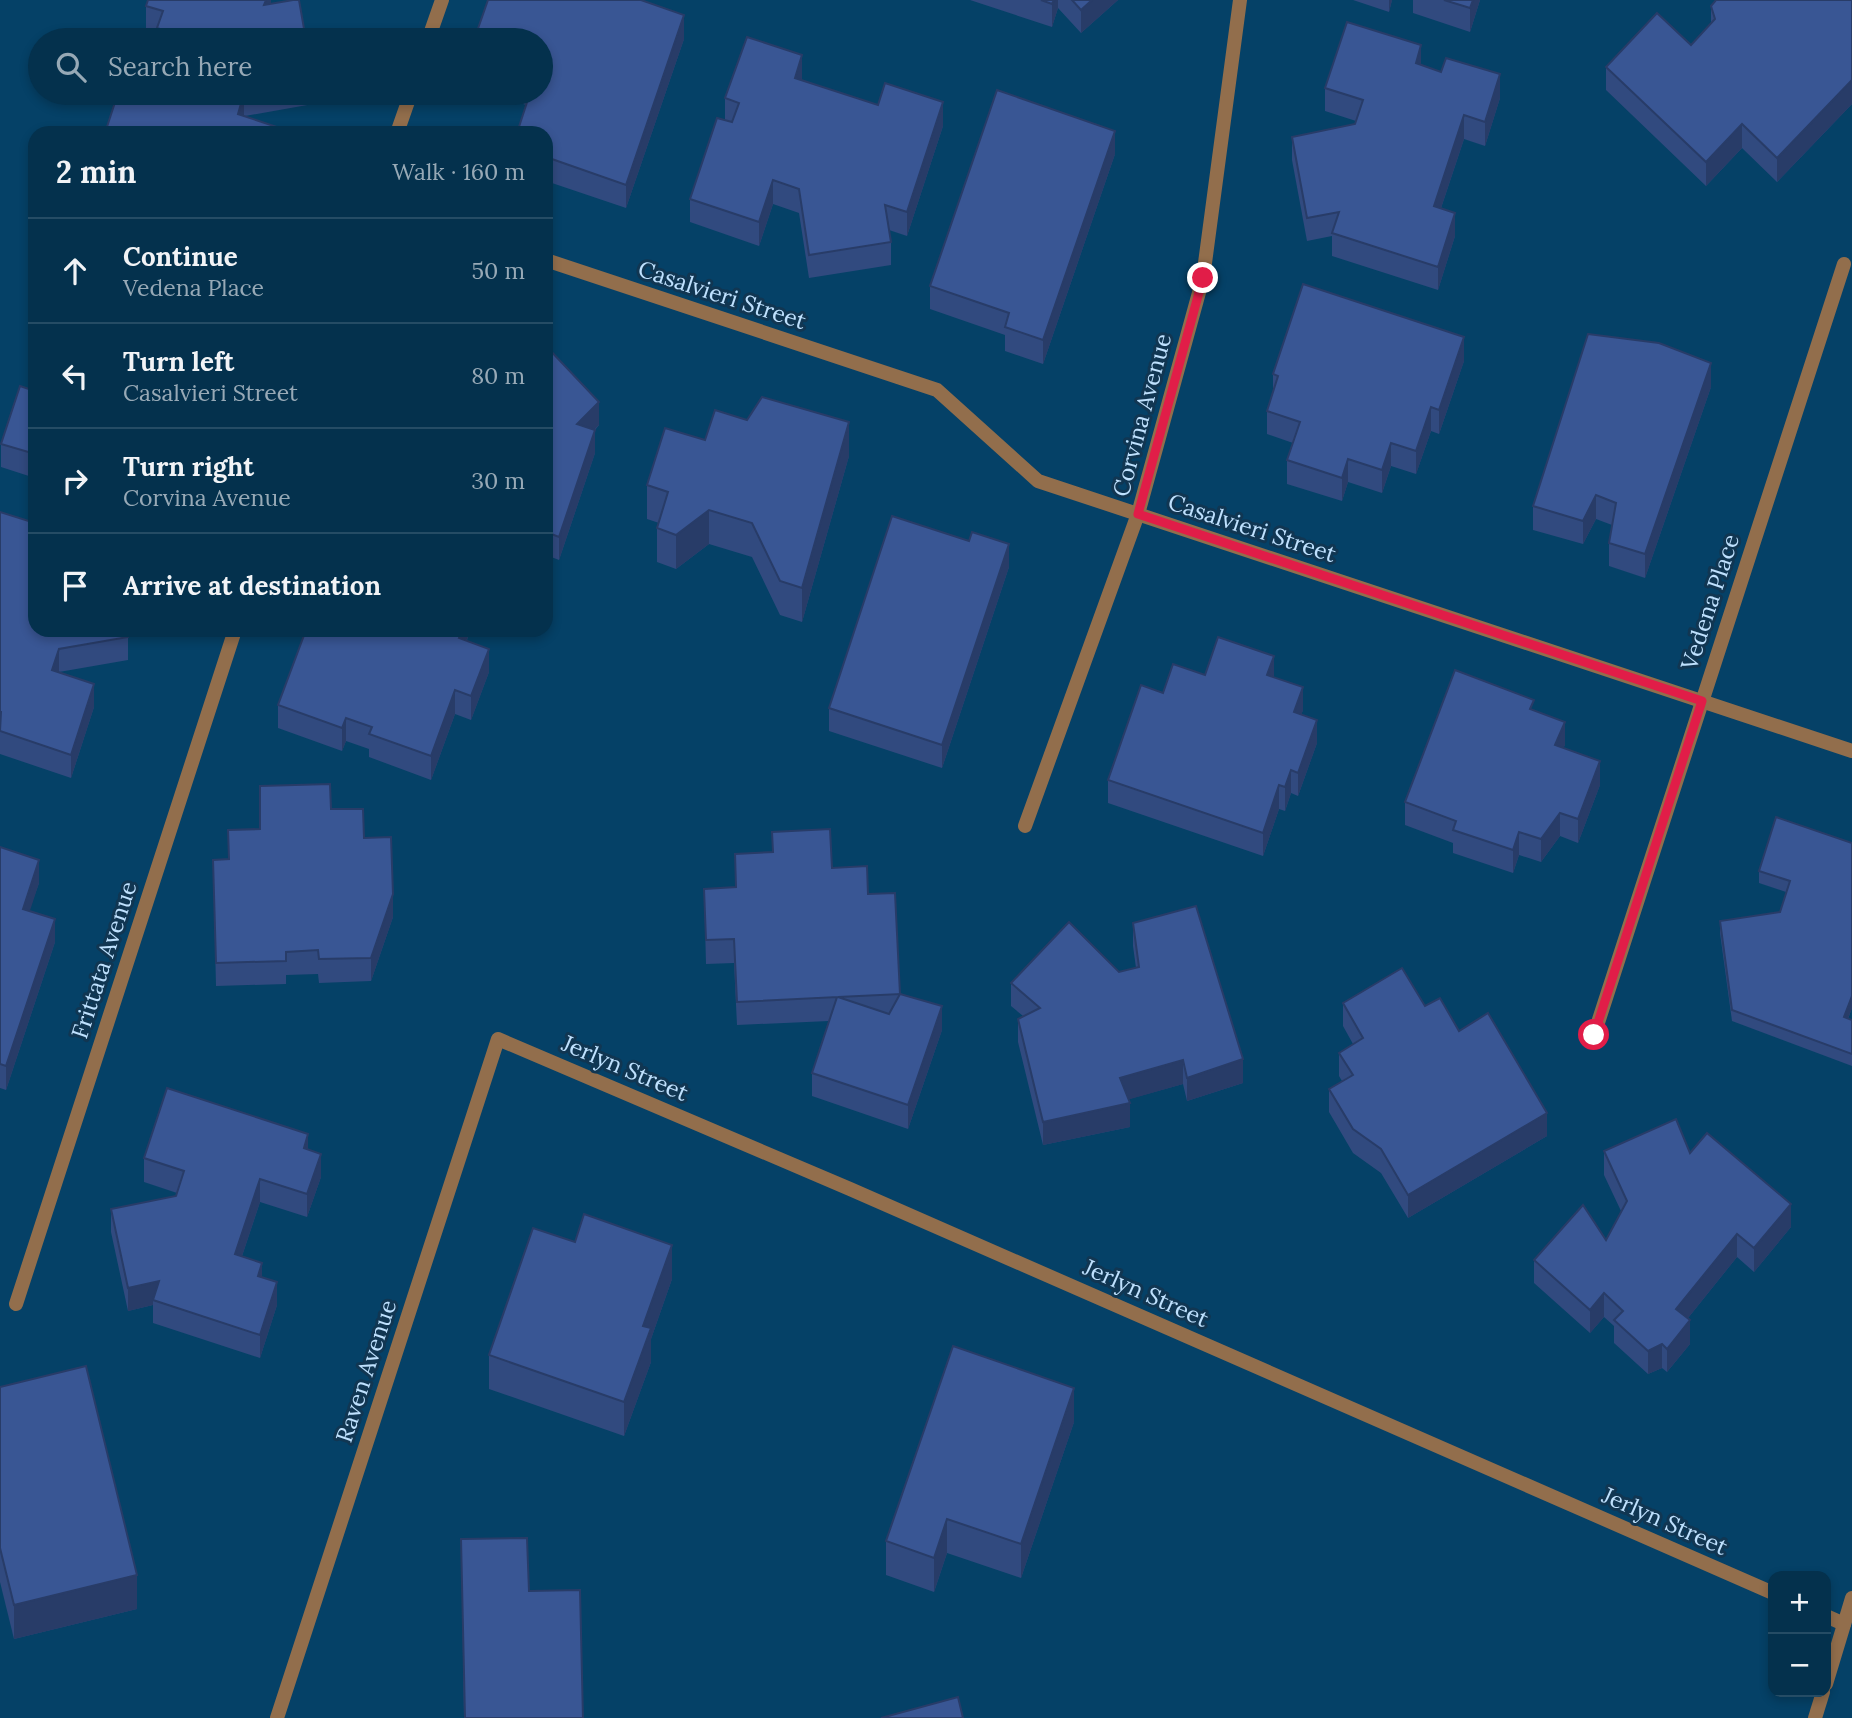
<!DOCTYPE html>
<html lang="en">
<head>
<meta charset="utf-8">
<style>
	:root { --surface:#04314d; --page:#123d57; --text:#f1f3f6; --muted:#97a9b6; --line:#254c65 }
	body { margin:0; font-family:Lora,serif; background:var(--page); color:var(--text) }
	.controls { position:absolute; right:21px; bottom:21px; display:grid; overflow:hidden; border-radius:14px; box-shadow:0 4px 10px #0003 }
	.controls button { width:63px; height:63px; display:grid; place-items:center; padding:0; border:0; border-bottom:2px solid var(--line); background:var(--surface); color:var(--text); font:35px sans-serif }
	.stop { position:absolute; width:21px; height:21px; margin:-16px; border:5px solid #e11d48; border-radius:50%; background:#fff }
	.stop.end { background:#e11d48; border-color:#fff; box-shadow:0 2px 7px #0008 }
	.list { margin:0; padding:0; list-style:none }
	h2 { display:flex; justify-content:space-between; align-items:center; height:91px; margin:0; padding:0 28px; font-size:30px }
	h2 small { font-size:23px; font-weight:400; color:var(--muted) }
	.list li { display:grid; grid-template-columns:46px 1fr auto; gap:21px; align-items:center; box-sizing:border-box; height:105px; padding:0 28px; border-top:2px solid var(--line) }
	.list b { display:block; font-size:26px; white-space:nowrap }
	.list p { margin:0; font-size:23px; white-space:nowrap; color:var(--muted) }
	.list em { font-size:23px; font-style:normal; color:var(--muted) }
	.icon { flex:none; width:38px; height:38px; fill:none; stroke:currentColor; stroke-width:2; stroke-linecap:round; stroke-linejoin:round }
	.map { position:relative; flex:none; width:1852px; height:1718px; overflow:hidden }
	.search { position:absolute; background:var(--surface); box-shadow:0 4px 10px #0003; left:28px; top:28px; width:525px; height:77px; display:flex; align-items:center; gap:18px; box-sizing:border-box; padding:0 24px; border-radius:38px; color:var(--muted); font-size:26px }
	.panel { position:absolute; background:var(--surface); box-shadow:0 4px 10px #0003; left:28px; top:126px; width:525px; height:511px; border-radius:21px }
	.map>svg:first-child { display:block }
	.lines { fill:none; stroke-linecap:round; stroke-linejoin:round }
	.street { stroke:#926e4c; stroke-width:14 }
	.wall { fill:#314a7f }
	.shaded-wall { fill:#283c68 }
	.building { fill:#395694; stroke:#283c68; stroke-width:2; fill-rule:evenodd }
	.route { stroke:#e11d48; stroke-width:9 }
	.labels { text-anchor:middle; stroke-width:6; stroke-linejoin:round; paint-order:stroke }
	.street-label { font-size:23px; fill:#bfe1fe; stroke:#113652 }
</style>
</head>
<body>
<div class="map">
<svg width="1852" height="1718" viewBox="0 0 1852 1718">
	<rect width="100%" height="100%" fill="#054167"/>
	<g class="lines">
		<g class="street">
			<path d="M428,40L442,0"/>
			<path d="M397,133L411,93"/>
			<path d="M546,260L937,390L1038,481L1852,751"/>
			<path d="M1025,826L1138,514L1203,278L1240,0"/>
			<path d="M1594,1035L1844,264"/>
			<path d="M16,1304L235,630"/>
			<path d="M1826,1616L1844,1624"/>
			<path d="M1826,1684L1852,1598"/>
			<path d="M277,1718L498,1039L850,1189L1773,1593"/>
			<path d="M1815,1718L1823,1692"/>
		</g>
	</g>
	<g class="wall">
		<path d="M271,0V4L306,40H157V33L146,29V6Z"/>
		<path d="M970,0H1118L1081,33L1058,8L1052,27Z"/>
		<path d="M1353,0H1392L1389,12Z"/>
		<path d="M1413,0H1480L1470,32L1413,13Z"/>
		<path d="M1852,0V104L1777,182L1742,148L1706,186L1606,90V67L1691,45L1711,24V6Z"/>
		<path d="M684,39L626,208L546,181L526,105L491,93H541Z"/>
		<path d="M1421,65L1500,98L1485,146L1464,139L1441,208L1455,236L1438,290L1332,256V236L1307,241L1292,160V137L1355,124L1356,121L1325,111V88Z"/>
		<path d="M802,79V80L943,126L907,236L889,230L891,242V265L809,278L799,213L773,204L759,246L690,222V199L725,120V98Z"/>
		<path d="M165,93H313V104L245,116L280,133L161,103Z"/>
		<path d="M1115,154L1043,364L1005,351V335L930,309V286Z"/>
		<path d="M546,346L599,425L595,430V453L559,560L546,555Z"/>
		<path d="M1464,361L1439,434L1431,431L1416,474L1391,466L1382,493L1348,482L1342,501L1287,484V460L1293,443L1267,434V411L1273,393V374Z"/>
		<path d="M1711,387L1645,578L1609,566V543L1612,525L1596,519L1583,544L1533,530V506Z"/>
		<path d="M35,391V478L1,467V444Z"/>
		<path d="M705,440L849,456L802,622L780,615L752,557L709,544L676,569L657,562V528L659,523L647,519V485Z"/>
		<path d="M0,512L128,637V660L59,672L94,707L71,778L0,754Z"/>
		<path d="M969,541L1009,567L942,768L829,731V708Z"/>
		<path d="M468,630V636L467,641L489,672L471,720L455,714L431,780L369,757V749L346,741L342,751L278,728V705Z"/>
		<path d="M1205,675L1274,677L1303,710L1301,715L1317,743L1298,796L1291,793L1285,811L1279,809L1263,856L1108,803V780L1163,693Z"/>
		<path d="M1534,711L1565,745L1563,748L1600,785L1578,843L1560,836L1541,862L1519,855L1513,873L1453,853V843L1405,825V802Z"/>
		<path d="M331,809L364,838L393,917L371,981L319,983L318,974L286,975V984L216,986L213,860L229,859L228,830L260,829Z"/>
		<path d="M772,832L832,868L868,894L900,994L942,1030L908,1129L812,1096V1073L829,1021L737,1025L734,963L706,964L704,889L735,887V854L772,852Z"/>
		<path d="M1852,843V1008L1848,1019L1852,1020V1066L1732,1021L1720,933V921L1780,912L1786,892L1759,883V871Z"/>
		<path d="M0,847L39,883L29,911L55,942L6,1090L0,1088Z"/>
		<path d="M1133,923L1243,1083L1187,1101L1183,1084L1129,1099L1130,1127L1043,1145L1018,1042V1019L1023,1016L1011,1006V983L1119,972L1136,968L1133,946Z"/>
		<path d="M1343,1003L1425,1006L1459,1031L1547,1136L1408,1218L1381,1173L1353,1153L1329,1112V1089L1342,1081L1339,1076V1053L1353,1044L1343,1026Z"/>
		<path d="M308,1150L321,1177L307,1217L260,1202L242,1256L262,1277L277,1305L260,1358L153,1323V1305L128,1311L111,1232V1209L176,1196L177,1193L144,1182V1158Z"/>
		<path d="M1604,1151L1690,1153L1791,1227L1754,1272L1737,1257L1688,1318L1690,1344L1667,1372L1662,1368L1648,1374L1614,1343V1326L1604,1317L1590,1333L1534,1283V1260L1606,1240L1621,1211L1604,1175Z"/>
		<path d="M672,1279L651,1339V1362L624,1436L489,1389V1355Z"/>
		<path d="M0,1387L137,1609L14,1639L0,1582Z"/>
		<path d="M1074,1422L1021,1578L947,1553L934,1592L886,1575V1541Z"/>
		<path d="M461,1539L529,1591L583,1718H464Z"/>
	</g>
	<g class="shaded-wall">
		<path d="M266,0H271V8L264,5Z"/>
		<path d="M1054,0H1058V8L1052,27V4Z"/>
		<path d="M1092,0H1118L1081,33V10Z"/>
		<path d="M1389,0H1392L1389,12Z"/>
		<path d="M1473,0H1480L1470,32V8Z"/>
		<path d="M684,15V39L626,208V185Z"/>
		<path d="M1421,45V68L1416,63Z"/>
		<path d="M802,55V79L795,101V78Z"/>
		<path d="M1500,74V98L1485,146V122Z"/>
		<path d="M1852,80V104L1777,182V158Z"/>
		<path d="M244,93V116L238,114Z"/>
		<path d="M943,102V126L907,236V212Z"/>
		<path d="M1464,115V139L1434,229V206Z"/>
		<path d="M1742,124V148L1706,186V162Z"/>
		<path d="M1115,131V154L1043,364V340Z"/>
		<path d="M773,180V204L759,246V222Z"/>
		<path d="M1455,213V236L1438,290V267Z"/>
		<path d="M1464,337V361L1439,434V410Z"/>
		<path d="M1711,363V387L1645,578V554Z"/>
		<path d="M599,402V425L577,447V424Z"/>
		<path d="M1431,407V431L1416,474V451Z"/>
		<path d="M849,422V456L802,622V588Z"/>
		<path d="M595,430V453L559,560V537Z"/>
		<path d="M1391,443V466L1382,493V470Z"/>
		<path d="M1348,459V482L1342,501V478Z"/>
		<path d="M1596,495V519L1583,544V521Z"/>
		<path d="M709,510V544L676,569V535Z"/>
		<path d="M1009,544V567L942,768V745Z"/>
		<path d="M462,630H468V636L459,661V638Z"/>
		<path d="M59,649V672L52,670Z"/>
		<path d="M489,649V672L471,720V696Z"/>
		<path d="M1274,656V680L1267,675Z"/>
		<path d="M94,684V707L71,778V755Z"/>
		<path d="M1303,687V710L1294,736V712Z"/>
		<path d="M455,690V714L431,780V756Z"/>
		<path d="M346,718V741L342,751V728Z"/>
		<path d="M1317,720V743L1298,796V773Z"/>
		<path d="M1565,722V745L1555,768V745Z"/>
		<path d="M1600,761V785L1578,843V819Z"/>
		<path d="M1291,770V793L1285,811V787Z"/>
		<path d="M1279,785V809L1263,856V833Z"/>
		<path d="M1560,813V836L1541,862V839Z"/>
		<path d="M1519,832V855L1513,873V850Z"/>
		<path d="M39,860V883L23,932V909Z"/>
		<path d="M393,894V917L371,981V958Z"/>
		<path d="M55,919V942L6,1090V1066Z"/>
		<path d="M1852,996V1008L1844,1029V1017Z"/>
		<path d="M942,1006V1030L908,1129V1105Z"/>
		<path d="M1243,1059V1083L1187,1101V1078Z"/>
		<path d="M1183,1060V1084L1120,1102V1078Z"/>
		<path d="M1130,1103V1127L1043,1145V1122Z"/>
		<path d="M1547,1113V1136L1408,1218V1195Z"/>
		<path d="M308,1134V1157L304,1148Z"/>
		<path d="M321,1154V1177L307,1217V1194Z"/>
		<path d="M260,1179V1202L235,1277V1254Z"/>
		<path d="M1791,1204V1227L1754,1272V1248Z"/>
		<path d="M1737,1234V1257L1676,1333V1309Z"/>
		<path d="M672,1245V1279L651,1339V1362L624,1436V1402L643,1326Z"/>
		<path d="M262,1263V1287L258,1276Z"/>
		<path d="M159,1281L153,1300V1305L128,1311V1288Z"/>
		<path d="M277,1282V1305L260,1358V1335Z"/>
		<path d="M1604,1293V1317L1590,1333V1310Z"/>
		<path d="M1690,1320V1344L1667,1372V1349Z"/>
		<path d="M1662,1344V1368L1648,1374V1351Z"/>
		<path d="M1074,1388V1422L1021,1578V1544Z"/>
		<path d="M947,1519V1553L934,1592V1558Z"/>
		<path d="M137,1575V1609L14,1639V1605Z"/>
	</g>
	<g class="building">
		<path d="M148,0H266L264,5L293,0H299L306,40H181L183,37L157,28L163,11L146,6Z"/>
		<path d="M488,0H641L684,15L626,185L546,157V158V133H517L530,93H541V40H474Z"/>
		<path d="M1041,0H1054L1052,4Z"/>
		<path d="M1072,0H1092L1081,10Z"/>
		<path d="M1444,0H1473L1470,8Z"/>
		<path d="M1716,0H1852V80L1777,158L1742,124L1706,162L1606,67L1657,13L1691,45L1715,19L1711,6Z"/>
		<path d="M1347,22L1421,45L1416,63L1441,72L1446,58L1500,74L1485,122L1464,115L1434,206L1455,213L1438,267L1332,233L1339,212L1307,218L1292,137L1355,124L1363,100L1325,88Z"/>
		<path d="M747,37L802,55L795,78L878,105L885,83L943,102L907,212L885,205L891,242L809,255L799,189L773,180L759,222L690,199L717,118L732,122L739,103L725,98Z"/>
		<path d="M997,90L1115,131L1043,340L1005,327L1009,313L930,286Z"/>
		<path d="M118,93H130L161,103L165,93H246H244L238,114L280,128L278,133H105Z"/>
		<path d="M1303,284L1464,337L1439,410L1431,407L1416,451L1391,443L1382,470L1348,459L1342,478L1287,460L1300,422L1267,411L1278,376L1273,374Z"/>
		<path d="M1588,334L1659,343L1711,363L1645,554L1609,543L1616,503L1596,495L1583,521L1533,506Z"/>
		<path d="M546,346L599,402L577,424L595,430L559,537L546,532Z"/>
		<path d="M20,386L35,391V454L1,444Z"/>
		<path d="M762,397L849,422L802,588L780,581L752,523L709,510L676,535L657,528L668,492L647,485L665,428L705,440L715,410L747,420Z"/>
		<path d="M0,512L35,523V630H127L128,637L59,649L52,670L94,684L71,755L0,731L1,712H0Z"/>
		<path d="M892,516L969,541L972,532L1009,544L942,745L829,708Z"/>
		<path d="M306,630H462L459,638L489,649L471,696L455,690L431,756L369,734L372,727L346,718L342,728L278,705Z"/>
		<path d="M1218,637L1274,656L1267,675L1303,687L1294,712L1317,720L1298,773L1291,770L1285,787L1279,785L1263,833L1108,780L1141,685L1163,693L1173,664L1205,675Z"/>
		<path d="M1455,670L1534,700L1530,709L1565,722L1555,745L1600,761L1578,819L1560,813L1541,839L1519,832L1513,850L1453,830L1456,821L1405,802Z"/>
		<path d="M330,784L331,809H363L364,838L391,837L393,894L371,958L319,959L318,950L286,952V961L216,963L213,860L229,859L228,830L260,829V786Z"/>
		<path d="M1776,817L1852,843V996L1844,1017L1852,1020V1054L1732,1010L1720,921L1780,912L1790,881L1759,871Z"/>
		<path d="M830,829L832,868L867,866L868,894L895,893L900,994L942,1006L908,1105L812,1073L837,997L737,1002L734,939L706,940L704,889L736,887L735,854L773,852L772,832ZM900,994L889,1014L838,997Z"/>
		<path d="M0,847L39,860L23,909L55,919L6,1066L0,1064Z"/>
		<path d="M1196,906L1243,1059L1187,1078L1183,1060L1120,1078L1130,1103L1043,1122L1018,1019L1040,1008L1011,983L1069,922L1119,972L1139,967L1133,923Z"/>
		<path d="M1402,968L1425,1006L1440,998L1459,1031L1488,1013L1547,1113L1408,1195L1381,1149L1353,1129L1329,1089L1353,1075L1339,1053L1363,1038L1343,1003Z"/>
		<path d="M167,1088L308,1134L304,1148L321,1154L307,1194L260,1179L235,1254L262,1263L258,1276L277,1282L260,1335L153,1300L159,1281L128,1288L111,1209L176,1196L184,1171L144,1158Z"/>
		<path d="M1676,1119L1690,1153L1707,1133L1791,1204L1754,1248L1737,1234L1676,1309L1690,1320L1667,1349L1662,1344L1648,1351L1614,1320L1623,1311L1604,1293L1590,1310L1534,1260L1583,1205L1606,1240L1627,1201L1604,1151Z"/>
		<path d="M584,1214L672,1245L643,1326L651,1328L624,1402L489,1355L533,1228L575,1242Z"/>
		<path d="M953,1346L1074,1388L1021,1544L947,1519L934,1558L886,1541Z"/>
		<path d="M86,1366L137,1575L14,1605L0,1548V1387Z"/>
		<path d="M527,1538L529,1591L580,1590L583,1718H465L461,1539Z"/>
		<path d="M958,1697L963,1718H881Z"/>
	</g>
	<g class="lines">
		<path class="route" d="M1203,278L1138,514L1702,701L1594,1035"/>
	</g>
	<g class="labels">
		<g class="street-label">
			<text transform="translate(722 295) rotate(18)" y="8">Casalvieri Street</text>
			<text transform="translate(1142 415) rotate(-75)" y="8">Corvina Avenue</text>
			<text transform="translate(1252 528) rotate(18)" y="8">Casalvieri Street</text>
			<text transform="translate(1710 602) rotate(-72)" y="8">Vedena Place</text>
			<text transform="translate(104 960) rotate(-72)" y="8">Frittata Avenue</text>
			<text transform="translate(625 1068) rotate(23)" y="8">Jerlyn Street</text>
			<text transform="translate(1146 1293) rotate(24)" y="8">Jerlyn Street</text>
			<text transform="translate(366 1371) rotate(-72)" y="8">Raven Avenue</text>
			<text transform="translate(1665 1521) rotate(24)" y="8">Jerlyn Street</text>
		</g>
	</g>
</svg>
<div class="controls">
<button>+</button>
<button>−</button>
</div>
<div class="stop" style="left:1594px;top:1035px"></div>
<div class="stop end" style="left:1203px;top:278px"></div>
<div class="search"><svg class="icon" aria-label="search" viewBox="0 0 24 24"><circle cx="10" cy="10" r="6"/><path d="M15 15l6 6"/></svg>Search here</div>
<section class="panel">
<h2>2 min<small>Walk · 160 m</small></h2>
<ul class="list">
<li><svg class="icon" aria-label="ahead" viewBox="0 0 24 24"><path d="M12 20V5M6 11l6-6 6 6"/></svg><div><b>Continue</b><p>Vedena Place</p></div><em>50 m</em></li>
<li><svg class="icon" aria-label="left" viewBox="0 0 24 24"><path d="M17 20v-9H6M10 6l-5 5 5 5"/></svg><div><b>Turn left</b><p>Casalvieri Street</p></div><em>80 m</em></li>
<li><svg class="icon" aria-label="right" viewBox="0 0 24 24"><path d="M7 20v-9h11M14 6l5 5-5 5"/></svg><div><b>Turn right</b><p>Corvina Avenue</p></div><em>30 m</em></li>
<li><svg class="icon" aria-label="arrive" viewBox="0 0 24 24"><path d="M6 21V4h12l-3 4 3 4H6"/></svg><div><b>Arrive at destination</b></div></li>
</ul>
</section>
</div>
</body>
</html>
